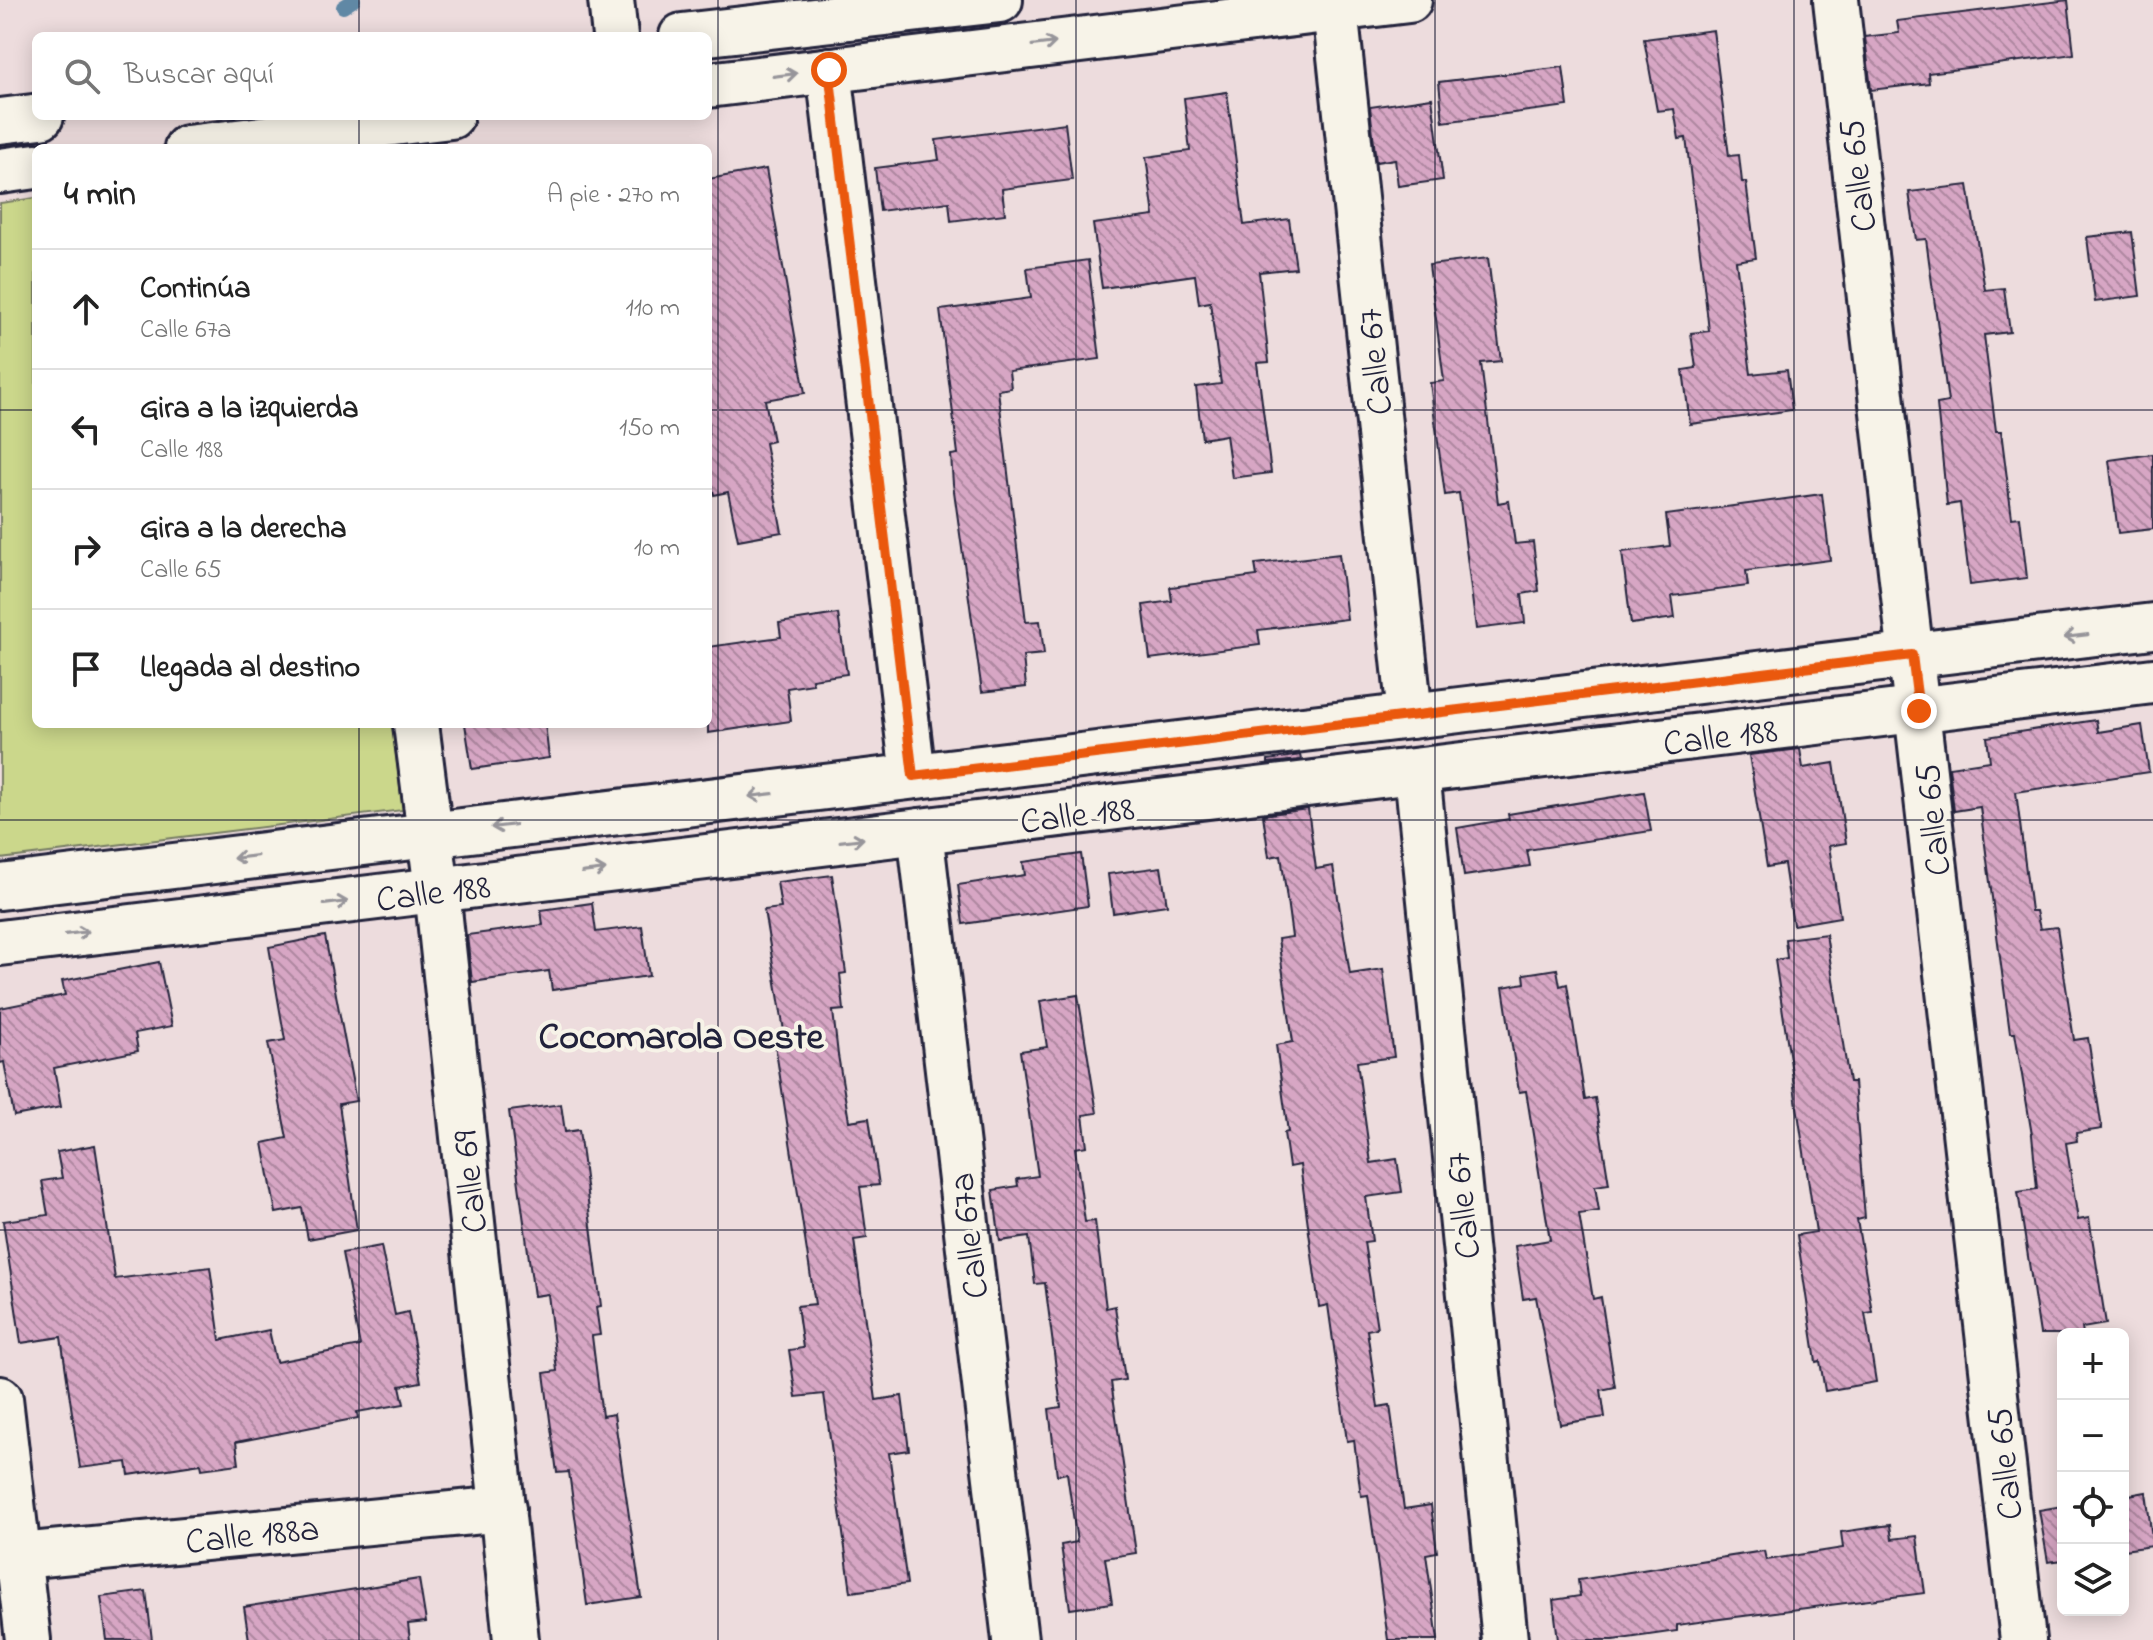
<!DOCTYPE html>
<html lang="es">
<head>
<meta charset="utf-8">
<style>
	:root { --surface:#fff; --page:#f6f6f6; --text:#222; --muted:#767676; --line:#e0e0e0 }
	body { margin:0; font-family:"Indie Flower",sans-serif; background:var(--page); color:var(--text) }
	.controls { position:absolute; right:24px; bottom:24px; display:grid; overflow:hidden; border-radius:12px; box-shadow:0 4px 20px #0003 }
	.controls button { width:72px; height:72px; display:grid; place-items:center; padding:0; border:0; border-bottom:2px solid var(--line); background:var(--surface); color:var(--text); font:40px sans-serif }
	.stop { position:absolute; width:24px; height:24px; margin:-18px; border:6px solid #ea580c; border-radius:50%; background:#fff }
	.stop.end { background:#ea580c; border-color:#fff; box-shadow:0 2px 8px #0008 }
	.list { margin:0; padding:0; list-style:none }
	h2 { display:flex; justify-content:space-between; align-items:center; height:104px; margin:0; padding:0 32px; font-size:34px }
	h2 small { font-size:26px; font-weight:400; color:var(--muted) }
	.list li { display:grid; grid-template-columns:52px 1fr auto; gap:24px; align-items:center; box-sizing:border-box; height:120px; padding:0 32px; border-top:2px solid var(--line) }
	.list b { display:block; font-size:30px; white-space:nowrap }
	.list p { margin:0; font-size:26px; white-space:nowrap; color:var(--muted) }
	.list em { font-size:26px; font-style:normal; color:var(--muted) }
	.icon { flex:none; width:44px; height:44px; fill:none; stroke:currentColor; stroke-width:2; stroke-linecap:round; stroke-linejoin:round }
	.map { position:relative; flex:none; width:2153px; height:1640px; overflow:hidden }
	.search { position:absolute; background:var(--surface); box-shadow:0 4px 20px #0003; left:32px; top:32px; width:680px; height:88px; display:flex; align-items:center; gap:20px; box-sizing:border-box; padding:0 28px; border-radius:12px; color:var(--muted); font-size:30px }
	.panel { position:absolute; background:var(--surface); box-shadow:0 4px 20px #0003; left:32px; top:144px; width:680px; height:584px; border-radius:12px }
	.map>svg:first-child { display:block }
	.park { fill:#cbd78b; stroke:#767c63; stroke-width:2 }
	.lines { fill:none; stroke-linecap:round; stroke-linejoin:round }
	.stream { stroke:#6088a5; stroke-width:14 }
	.building { fill:url(#building-back-hatch); stroke:#22223b; stroke-width:2 }
	.minor-casing { stroke:#22223b; stroke-width:50 }
	.major-casing { stroke:#22223b; stroke-width:50 }
	.minor { stroke:#f7f3e8; stroke-width:44 }
	.major { stroke:#f7f3e8; stroke-width:44 }
	.oneway { stroke:#97959a }
	.route { stroke:#ea580c; stroke-width:10 }
	.grid { fill:none; stroke:#22223b; stroke-width:2; stroke-opacity:0.55 }
	.labels { text-anchor:middle; stroke-width:8; stroke-linejoin:round; paint-order:stroke }
	.street-label { font-size:36px; fill:#22223b; stroke:#f7f3e8 }
	.neighbourhood-label { font-size:38px; font-weight:bold; fill:#22223b; stroke:#f7f3e8 }
</style>
</head>
<body>
<div class="map">
<svg width="2153" height="1640" viewBox="0 0 2153 1640">
	<defs>
		<pattern id="building-back-hatch" width="6" height="6" patternUnits="userSpaceOnUse" patternTransform="scale(2)"><rect width="6" height="6" fill="#d7a6c4"/><path d="M-1 5l2 2M0 0l6 6M5-1l2 2" fill="none" stroke="#ae87a0"/></pattern>
	</defs>
	<rect width="100%" height="100%" fill="#eddcdd"/>
	<filter id="ink" filterUnits="userSpaceOnUse"><feTurbulence type="fractalNoise" baseFrequency=".0125" numOctaves="2"/><feDisplacementMap in="SourceGraphic" scale="16" xChannelSelector="R" yChannelSelector="G"/><feConvolveMatrix kernelMatrix="1 2 1 2 8 2 1 2 1" color-interpolation-filters="sRGB"/></filter>
	<g filter="url(#ink)">
		<path class="park" d="M36,198V724H392L403,810L0,859V203Z"/>
		<g class="lines">
			<path class="stream" d="M343,7L354,0"/>
		</g>
		<g class="building">
			<path d="M2068,0L2074,54L1928,73L1929,83L1871,90L1865,37L1899,33L1897,21Z"/>
			<path d="M1713,30L1729,156L1739,155L1742,182H1746L1756,258L1736,261L1751,374L1787,370L1792,410L1690,424L1683,370L1696,368L1691,333L1709,331L1702,268L1686,138L1679,139L1674,109L1657,111L1644,39Z"/>
			<path d="M1563,67L1568,106L1443,122L1439,82Z"/>
			<path d="M1227,92L1244,225L1289,219L1296,268L1259,272L1269,362L1257,363L1271,473L1232,478L1226,435L1202,439L1196,387L1221,384L1210,302L1199,304L1195,275L1102,288L1093,224L1154,216L1146,157L1190,151L1184,98Z"/>
			<path d="M1432,98L1443,180L1398,186L1395,159L1376,162L1370,107Z"/>
			<path d="M1065,123L1072,180L1002,189L1005,214L951,221L949,202L880,211L875,168L939,160L936,140Z"/>
			<path d="M766,169L805,393L765,400L773,441L765,443L782,532L738,540L728,492L714,495L708,467V179Z"/>
			<path d="M1968,185L1985,290L2004,288L2010,332L1984,335L1996,431H2001L2012,518L2020,517L2027,578L1970,585L1960,503L1947,505L1937,404L1948,402L1926,239L1916,240L1909,192Z"/>
			<path d="M2132,232L2140,296L2095,302L2087,237Z"/>
			<path d="M1488,258L1501,361L1481,363L1498,503L1509,501L1515,544L1533,542L1539,591L1522,594L1525,623L1476,629L1459,493L1445,495L1430,383L1444,381L1429,265Z"/>
			<path d="M1088,260L1100,359L1009,371L1011,388L998,390L1026,622L1040,621L1044,654L1023,656L1026,687L982,692L953,484L951,455L958,454L940,310L1031,298L1027,268Z"/>
			<path d="M2153,454V529L2118,533L2109,460Z"/>
			<path d="M1822,494L1830,560L1746,571L1748,586L1672,596L1675,618L1631,624L1622,552L1670,546L1666,515Z"/>
			<path d="M1339,554L1347,619L1258,630L1260,645L1150,659L1143,605L1172,601L1170,587L1257,576L1255,564Z"/>
			<path d="M838,614L847,674L812,679L813,684L787,688L791,721L708,733V647L781,637L779,623Z"/>
			<path d="M2096,720L2098,732L2142,725L2149,772L2016,792L2031,911H2036L2040,929L2057,927L2074,1040L2088,1038L2102,1129L2076,1133L2077,1141L2066,1143L2078,1220L2089,1218L2106,1324L2082,1328L2083,1334H2040L2018,1192L2037,1189L2032,1135L2015,1033H2010L1980,807L1954,811L1949,767L1990,761L1987,737Z"/>
			<path d="M465,724H545L549,758L472,769Z"/>
			<path d="M1800,749L1803,768L1834,763L1846,843L1829,846L1840,917L1793,925L1784,864L1767,867L1749,755Z"/>
			<path d="M1300,755L1301,760L1268,763V760Z"/>
			<path d="M1644,792L1651,831L1527,850L1530,866L1464,876L1457,828L1509,819L1508,814Z"/>
			<path d="M1308,809L1316,869L1333,866L1350,974L1383,969L1394,1057L1357,1062L1371,1163L1397,1159L1402,1192L1366,1197L1372,1241L1364,1242L1377,1328L1367,1330L1378,1407L1390,1405L1404,1509L1431,1505L1437,1552L1426,1554L1438,1640H1388L1368,1495L1361,1496L1354,1440L1347,1441L1328,1305L1319,1307L1300,1165L1289,1167L1284,1133L1288,1132L1276,1045L1293,1042L1278,939L1292,937L1281,855L1269,857L1263,815Z"/>
			<path d="M1081,854L1088,906L963,924L958,885L1025,875L1023,862Z"/>
			<path d="M1161,867L1167,905L1113,913L1108,874Z"/>
			<path d="M832,875L846,973L840,974L844,1010L833,1011L838,1055L849,1121L869,1118L879,1185L860,1187L867,1238L854,1240L876,1400L902,1396L909,1450L889,1453L907,1584L851,1592L824,1394L796,1397L789,1350L803,1348L797,1306L815,1304L774,1038L785,1037L764,910L781,908L777,882Z"/>
			<path d="M592,903L596,932L642,926L649,976L552,990L549,971L472,982L467,935L543,925L541,910Z"/>
			<path d="M1826,934L1849,1082H1854L1865,1218L1857,1220L1872,1312L1865,1313L1876,1382L1825,1391L1820,1361L1816,1362L1797,1235L1816,1232L1775,960L1787,958L1785,939Z"/>
			<path d="M325,936L356,1101L339,1104L357,1230L308,1239L302,1208L276,1213L263,1143L287,1138L268,1043L285,1040L269,947Z"/>
			<path d="M159,962L172,1026L135,1033L138,1051L54,1068L61,1107L14,1116L4,1062L0,1063V1008L65,995L62,981Z"/>
			<path d="M1557,969L1560,986L1567,984L1585,1100L1595,1098L1609,1184L1595,1186L1599,1211L1579,1214L1593,1299L1601,1297L1615,1387L1601,1390L1605,1417L1560,1424L1536,1297L1523,1299L1515,1246L1550,1240L1526,1091L1519,1092L1503,987L1525,983L1524,974Z"/>
			<path d="M1078,995L1097,1113L1083,1115L1087,1146L1075,1148L1085,1222L1095,1221L1106,1308L1115,1306L1125,1380L1111,1382L1136,1553L1105,1558L1112,1603L1070,1609L1061,1545L1077,1542L1067,1473L1057,1475L1049,1409L1061,1407L1045,1283L1035,1284L1029,1237L1000,1241L993,1190L1018,1186L1017,1179L1038,1176L1020,1051L1047,1047L1040,1001Z"/>
			<path d="M561,1104L565,1132L579,1130L601,1306L596,1307L600,1335L592,1336L602,1416L614,1414L641,1597L587,1605L569,1472L557,1473L550,1420L544,1373L557,1371L548,1294L534,1296L509,1111Z"/>
			<path d="M95,1145L115,1279L210,1267L220,1340L269,1330L276,1362L360,1346L342,1253L381,1246L395,1315L408,1312L421,1382L400,1386L404,1404L357,1412L358,1418L236,1442L239,1464L202,1469L201,1464L129,1475L127,1462L80,1468L61,1337L21,1343L3,1221L48,1215L42,1181L62,1178L57,1152Z"/>
			<path d="M2146,1492L2153,1546L2123,1550V1496Z"/>
			<path d="M2063,1506V1560L2048,1562L2039,1510Z"/>
			<path d="M1890,1525L1892,1539L1917,1536L1925,1593L1720,1619L1677,1625V1631L1614,1640H1558L1553,1600L1580,1596L1578,1580L1764,1551L1766,1560L1843,1548L1841,1532Z"/>
			<path d="M419,1579L426,1622L408,1624L410,1640H249L244,1607Z"/>
			<path d="M146,1591L152,1640H107L101,1597Z"/>
		</g>
		<g class="lines">
			<g class="minor-casing">
				<g id="minor">
					<path d="M611,0L615,36"/>
					<path d="M1836,0L2023,1640"/>
					<path d="M1335,9L1410,716"/>
					<path d="M829,70L913,776"/>
					<path d="M416,724L437,890L516,1640"/>
					<path d="M1417,772L1505,1640"/>
					<path d="M920,831L1015,1640"/>
					<path d="M0,887L2153,626"/>
					<path d="M0,943L2153,681"/>
					<path d="M0,1399L28,1640"/>
					<path d="M0,1558L503,1509"/>
				</g>
			</g>
			<g class="major-casing">
				<g id="major">
					<path d="M682,36L1000,0"/>
					<path d="M708,85L1409,0"/>
					<path d="M0,121L41,116"/>
					<path d="M187,148L451,116"/>
					<path d="M0,171L36,166"/>
				</g>
			</g>
			<use href="#minor" class="minor"/>
			<use href="#major" class="major"/>
		</g>
		<defs><path id="oneway-shaft" d="M-6 0H5M1.5-3L5.5 0L1.5 3" fill="none" stroke-width="1.6" stroke-linecap="round" stroke-linejoin="round" transform="scale(2)"/></defs>
		<g class="oneway">
			<use href="#oneway-shaft" transform="translate(1044 44) rotate(-7)"/>
			<use href="#oneway-shaft" transform="translate(785 75) rotate(-7)"/>
			<use href="#oneway-shaft" transform="translate(2076 636) rotate(173)"/>
			<use href="#oneway-shaft" transform="translate(761 795) rotate(173)"/>
			<use href="#oneway-shaft" transform="translate(503 826) rotate(173)"/>
			<use href="#oneway-shaft" transform="translate(852 840) rotate(-7)"/>
			<use href="#oneway-shaft" transform="translate(245 857) rotate(173)"/>
			<use href="#oneway-shaft" transform="translate(594 871) rotate(-7)"/>
			<use href="#oneway-shaft" transform="translate(336 903) rotate(-7)"/>
			<use href="#oneway-shaft" transform="translate(77 933) rotate(-7)"/>
		</g>
	</g>
	<g class="lines" filter="url(#ink)">
		<path class="route" d="M829,70L913,776L1912,655L1919,711"/>
	</g>
	<path class="grid" d="M359,0V36M718,0V1640M1076,0V1640M1435,0V1640M1794,0V1640M359,116V148M0,410H36M708,410H2153M359,724V1640M0,820H2153M0,1230H2153"/>
	<g class="labels">
		<g class="street-label">
			<text transform="translate(1856 176) rotate(-97)" y="13">Calle 65</text>
			<text transform="translate(1373 362) rotate(-96)" y="13">Calle 67</text>
			<text transform="translate(1720 735) rotate(-7)" y="13">Calle 188</text>
			<text transform="translate(1077 813) rotate(-7)" y="13">Calle 188</text>
			<text transform="translate(1931 820) rotate(-96)" y="13">Calle 65</text>
			<text transform="translate(433 891) rotate(-7)" y="13">Calle 188</text>
			<text transform="translate(468 1182) rotate(-96)" y="13">Calle 69</text>
			<text transform="translate(1461 1206) rotate(-96)" y="13">Calle 67</text>
			<text transform="translate(967 1236) rotate(-97)" y="13">Calle 67a</text>
			<text transform="translate(2003 1464) rotate(-96)" y="13">Calle 65</text>
			<text transform="translate(252 1533) rotate(-6)" y="13">Calle 188a</text>
		</g>
		<g class="neighbourhood-label">
			<text x="681" y="1048">Cocomarola Oeste</text>
		</g>
	</g>
</svg>
<div class="controls">
<button>+</button>
<button>−</button>
<button><svg class="icon" aria-label="locate" viewBox="0 0 24 24"><circle cx="12" cy="12" r="6"/><path d="M12 2v4M12 18v4M2 12h4M18 12h4"/></svg></button>
<button><svg class="icon" aria-label="layers" viewBox="0 0 24 24"><path d="M12 4l9 5-9 5-9-5zM3 14l9 5 9-5"/></svg></button>
</div>
<div class="stop" style="left:829px;top:70px"></div>
<div class="stop end" style="left:1919px;top:711px"></div>
<div class="search"><svg class="icon" aria-label="search" viewBox="0 0 24 24"><circle cx="10" cy="10" r="6"/><path d="M15 15l6 6"/></svg>Buscar aquí</div>
<section class="panel">
<h2>4 min<small>A pie · 270 m</small></h2>
<ul class="list">
<li><svg class="icon" aria-label="ahead" viewBox="0 0 24 24"><path d="M12 20V5M6 11l6-6 6 6"/></svg><div><b>Continúa</b><p>Calle 67a</p></div><em>110 m</em></li>
<li><svg class="icon" aria-label="left" viewBox="0 0 24 24"><path d="M17 20v-9H6M10 6l-5 5 5 5"/></svg><div><b>Gira a la izquierda</b><p>Calle 188</p></div><em>150 m</em></li>
<li><svg class="icon" aria-label="right" viewBox="0 0 24 24"><path d="M7 20v-9h11M14 6l5 5-5 5"/></svg><div><b>Gira a la derecha</b><p>Calle 65</p></div><em>10 m</em></li>
<li><svg class="icon" aria-label="arrive" viewBox="0 0 24 24"><path d="M6 21V4h12l-3 4 3 4H6"/></svg><div><b>Llegada al destino</b></div></li>
</ul>
</section>
</div>
</body>
</html>
